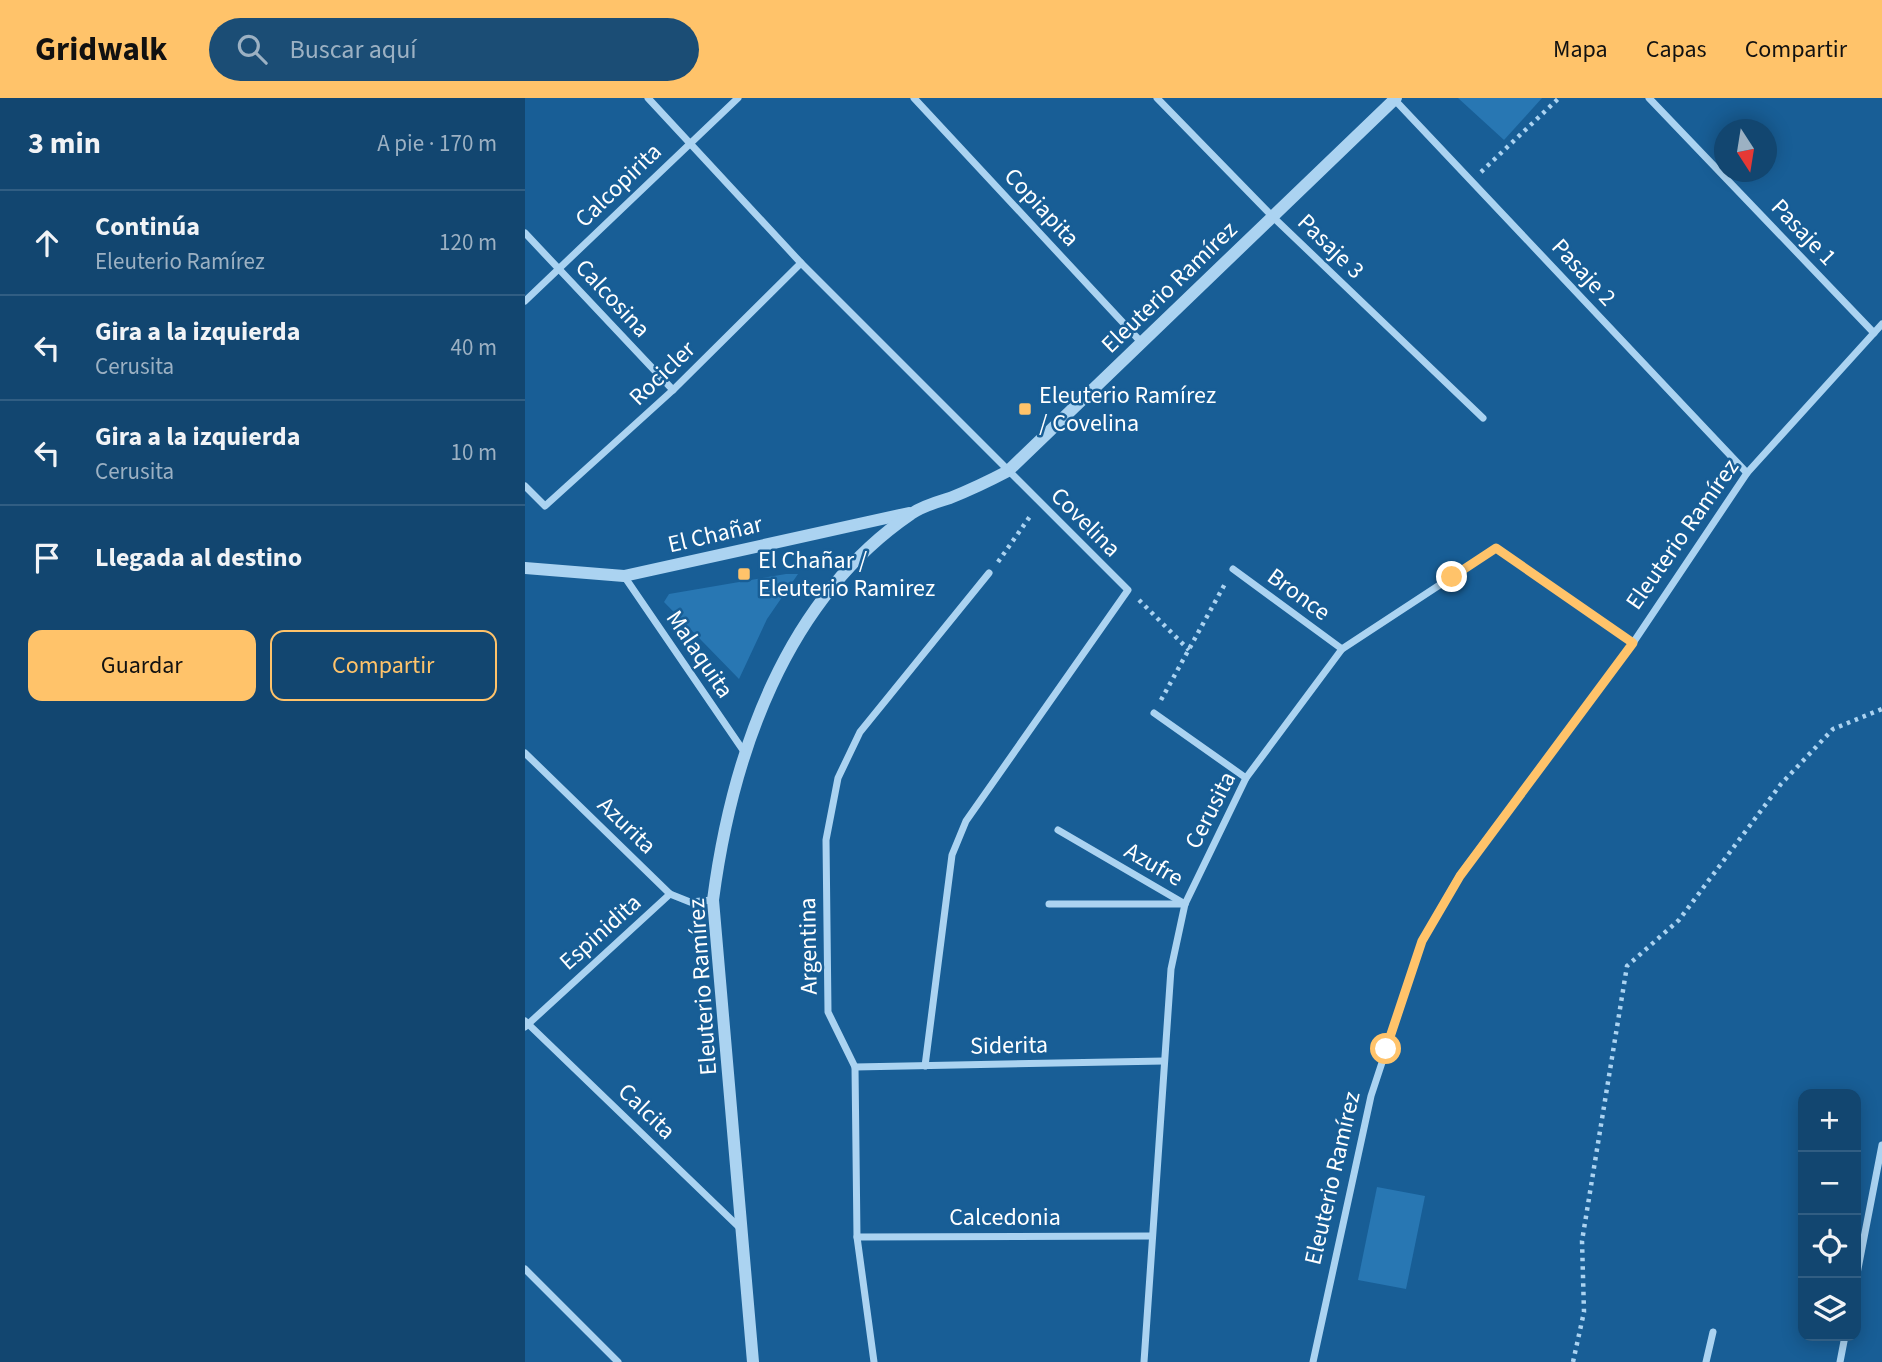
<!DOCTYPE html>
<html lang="es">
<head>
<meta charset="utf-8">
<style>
	:root { --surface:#124670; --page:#1b4d75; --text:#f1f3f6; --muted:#9cb1c3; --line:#315e83; --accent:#ffc36a }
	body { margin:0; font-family:"Source Sans 3",sans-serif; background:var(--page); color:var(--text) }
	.controls { position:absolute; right:21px; bottom:21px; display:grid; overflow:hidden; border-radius:14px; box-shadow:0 4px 18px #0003 }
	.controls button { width:63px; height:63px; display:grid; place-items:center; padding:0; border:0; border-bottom:2px solid var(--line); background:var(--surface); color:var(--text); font:35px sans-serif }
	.compass { position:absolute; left:1189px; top:21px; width:63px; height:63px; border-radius:50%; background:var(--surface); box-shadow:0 4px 18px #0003; rotate:168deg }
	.stop { position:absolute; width:21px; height:21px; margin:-16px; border:5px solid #ffc36a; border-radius:50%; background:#fff }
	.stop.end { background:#ffc36a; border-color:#fff; box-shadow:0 2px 7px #0008 }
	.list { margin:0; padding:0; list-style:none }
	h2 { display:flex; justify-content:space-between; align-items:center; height:91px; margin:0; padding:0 28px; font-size:30px }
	h2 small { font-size:23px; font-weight:400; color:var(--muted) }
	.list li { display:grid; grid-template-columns:46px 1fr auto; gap:21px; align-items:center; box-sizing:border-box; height:105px; padding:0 28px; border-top:2px solid var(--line) }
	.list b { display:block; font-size:26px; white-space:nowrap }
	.list p { margin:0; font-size:23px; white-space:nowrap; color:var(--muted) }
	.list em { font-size:23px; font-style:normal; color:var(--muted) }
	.actions { display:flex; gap:14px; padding:21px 28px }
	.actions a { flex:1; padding:16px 0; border:2px solid var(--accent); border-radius:14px; text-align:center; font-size:24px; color:var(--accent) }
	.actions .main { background:var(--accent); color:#111 }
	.icon { flex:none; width:38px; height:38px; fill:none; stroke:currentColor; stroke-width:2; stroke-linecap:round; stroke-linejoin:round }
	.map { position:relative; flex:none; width:1357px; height:1264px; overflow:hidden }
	header { display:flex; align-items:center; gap:42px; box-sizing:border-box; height:98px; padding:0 35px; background:var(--accent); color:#111 }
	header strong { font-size:33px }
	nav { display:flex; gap:38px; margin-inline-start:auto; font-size:24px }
	.search { width:490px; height:63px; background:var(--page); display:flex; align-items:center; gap:18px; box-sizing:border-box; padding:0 24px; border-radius:38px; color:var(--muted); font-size:26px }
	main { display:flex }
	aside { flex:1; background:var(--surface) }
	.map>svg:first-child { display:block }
	.green { fill:#2877b3 }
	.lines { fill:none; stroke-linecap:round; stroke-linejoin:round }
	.path { stroke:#abd3f1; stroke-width:4.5; stroke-dasharray:3.5 5; stroke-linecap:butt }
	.minor { stroke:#abd3f1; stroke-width:7 }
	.tertiary { stroke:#abd3f1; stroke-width:12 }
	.route { stroke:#ffc36a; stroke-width:9 }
	.poi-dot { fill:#ffc36a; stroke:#185e96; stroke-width:2.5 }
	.labels { text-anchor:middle; stroke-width:5; stroke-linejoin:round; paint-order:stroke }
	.street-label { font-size:24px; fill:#fff; stroke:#185e96 }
	.poi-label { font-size:24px; fill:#fff; stroke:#185e96; text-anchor:start }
</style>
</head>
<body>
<header>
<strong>Gridwalk</strong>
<div class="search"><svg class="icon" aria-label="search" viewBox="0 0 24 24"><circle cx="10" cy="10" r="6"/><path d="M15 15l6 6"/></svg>Buscar aquí</div>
<nav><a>Mapa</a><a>Capas</a><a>Compartir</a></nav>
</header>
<main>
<aside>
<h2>3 min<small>A pie · 170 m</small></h2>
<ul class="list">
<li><svg class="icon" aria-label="ahead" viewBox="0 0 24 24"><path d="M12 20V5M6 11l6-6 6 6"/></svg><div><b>Continúa</b><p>Eleuterio Ramírez</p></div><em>120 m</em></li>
<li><svg class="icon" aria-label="left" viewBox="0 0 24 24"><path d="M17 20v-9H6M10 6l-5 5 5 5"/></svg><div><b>Gira a la izquierda</b><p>Cerusita</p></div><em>40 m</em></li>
<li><svg class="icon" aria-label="left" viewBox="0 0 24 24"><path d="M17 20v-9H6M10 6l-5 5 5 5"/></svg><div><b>Gira a la izquierda</b><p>Cerusita</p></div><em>10 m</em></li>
<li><svg class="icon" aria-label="arrive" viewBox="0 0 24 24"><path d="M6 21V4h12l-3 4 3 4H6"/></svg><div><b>Llegada al destino</b></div></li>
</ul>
<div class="actions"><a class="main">Guardar</a><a>Compartir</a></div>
</aside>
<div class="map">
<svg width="1357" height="1264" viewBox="0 0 1357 1264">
	<rect width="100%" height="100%" fill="#185e96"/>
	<g class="green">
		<path d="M933,0H1017L979,42Z"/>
		<path d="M261,476H273L242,521L214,581L139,504L144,496Z"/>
		<path d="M852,1089L900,1098L881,1191L833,1182Z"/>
	</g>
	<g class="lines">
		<g class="path">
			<path d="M956,74L1034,0"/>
			<path d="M473,464L506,417"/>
			<path d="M614,502L664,552"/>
			<path d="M636,602L701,484"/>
			<path d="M1048,1264L1059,1214L1057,1143L1102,868L1154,822L1256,686L1308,631L1357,611"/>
		</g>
		<g class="minor">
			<path d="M123,0L276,165L603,492L441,723L427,757L400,968"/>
			<path d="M389,0L616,244"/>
			<path d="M632,0L747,118L958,320"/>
			<path d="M868,0L1222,375"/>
			<path d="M1124,0L1349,235"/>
			<path d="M0,135L148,292"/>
			<path d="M0,203L213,0"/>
			<path d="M0,388L20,408L148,292L276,165"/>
			<path d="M708,471L817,551"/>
			<path d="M99,478L220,655"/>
			<path d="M629,615L721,680"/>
			<path d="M0,655L145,796L165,804L188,802"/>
			<path d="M533,732L660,806"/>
			<path d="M524,806H660"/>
			<path d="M0,923L216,1131"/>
			<path d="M0,929L145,796"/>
			<path d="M330,969L639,963"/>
			<path d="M332,1139L627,1138"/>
			<path d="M0,1171L93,1264"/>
			<path d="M1331,1181L1357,1047"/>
			<path d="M349,1264L332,1139L330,969L303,914L301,742L313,680L335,634L464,475"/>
			<path d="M619,1264L646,871L660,806L721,680L817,551L971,450L1108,545"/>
			<path d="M788,1264L846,998L897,843L935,777L1108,545L1222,375L1357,226"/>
			<path d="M1181,1264L1188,1234"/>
			<path d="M1315,1264L1320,1238"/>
		</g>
		<g class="tertiary">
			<path d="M0,470L99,478L384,415"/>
			<path d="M228,1264L188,802C207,657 260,502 386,416C397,408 412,404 425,400C445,392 464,383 483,373L871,0"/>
		</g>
	</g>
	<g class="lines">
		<path class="route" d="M861,951L897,843L935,778L1108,545L971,450L927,479"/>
	</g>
	<g class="poi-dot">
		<rect x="493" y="304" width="14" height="14" rx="3.5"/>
		<rect x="212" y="469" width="14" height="14" rx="3.5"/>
	</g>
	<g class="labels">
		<g class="street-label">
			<text transform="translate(93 87) rotate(-44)" y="8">Calcopirita</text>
			<text transform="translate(517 109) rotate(47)" y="8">Copiapita</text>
			<text transform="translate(1279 134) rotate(46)" y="8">Pasaje 1</text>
			<text transform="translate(806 148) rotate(44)" y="8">Pasaje 3</text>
			<text transform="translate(1059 174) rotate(47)" y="8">Pasaje 2</text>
			<text transform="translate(644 189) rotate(-44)" y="8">Eleuterio Ramírez</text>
			<text transform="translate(88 200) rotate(47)" y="8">Calcosina</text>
			<text transform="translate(137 275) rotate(-44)" y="8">Rocicler</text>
			<text transform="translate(561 424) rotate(45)" y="8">Covelina</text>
			<text transform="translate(190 436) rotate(-13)" y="8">El Chañar</text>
			<text transform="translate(1157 436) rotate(-55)" y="8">Eleuterio Ramírez</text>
			<text transform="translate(774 496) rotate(36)" y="8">Bronce</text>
			<text transform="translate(175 556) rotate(56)" y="8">Malaquita</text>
			<text transform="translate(685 712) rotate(-63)" y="8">Cerusita</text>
			<text transform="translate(102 727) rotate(44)" y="8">Azurita</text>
			<text transform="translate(629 766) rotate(30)" y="8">Azufre</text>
			<text transform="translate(75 834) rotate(-42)" y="8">Espinidita</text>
			<text transform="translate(283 848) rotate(-91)" y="8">Argentina</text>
			<text transform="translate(177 889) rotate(-94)" y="8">Eleuterio Ramírez</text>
			<text transform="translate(484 947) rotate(-1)" y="8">Siderita</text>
			<text transform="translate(122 1013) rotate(44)" y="8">Calcita</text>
			<text transform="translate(807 1080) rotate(-77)" y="8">Eleuterio Ramírez</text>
			<text x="480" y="1127">Calcedonia</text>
		</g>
		<g class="poi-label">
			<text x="514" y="305">Eleuterio Ramírez<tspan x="514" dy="28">/ Covelina</tspan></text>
			<text x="233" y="470">El Chañar /<tspan x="233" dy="28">Eleuterio Ramirez</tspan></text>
		</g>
	</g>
</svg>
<div class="controls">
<button>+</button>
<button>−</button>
<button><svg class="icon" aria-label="locate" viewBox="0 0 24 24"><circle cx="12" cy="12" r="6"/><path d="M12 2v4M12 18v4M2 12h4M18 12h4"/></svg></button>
<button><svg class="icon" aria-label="layers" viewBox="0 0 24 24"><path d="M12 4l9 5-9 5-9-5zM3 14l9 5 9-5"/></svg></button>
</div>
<svg class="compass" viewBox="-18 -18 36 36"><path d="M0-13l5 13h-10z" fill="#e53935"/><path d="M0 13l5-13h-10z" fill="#9cb1c3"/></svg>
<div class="stop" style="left:861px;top:951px"></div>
<div class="stop end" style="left:927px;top:479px"></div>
</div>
</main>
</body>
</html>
